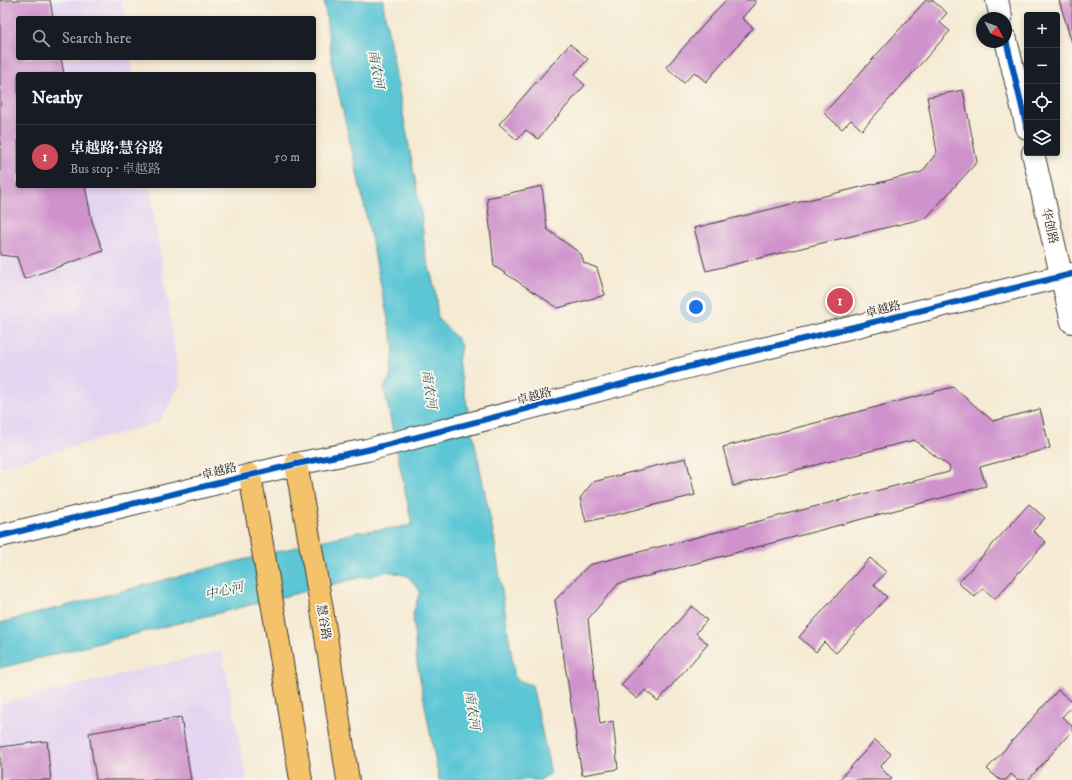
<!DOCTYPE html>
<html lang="en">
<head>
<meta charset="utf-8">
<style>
	:root { --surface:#171b24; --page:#242831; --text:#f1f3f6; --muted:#9ea1a6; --line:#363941; --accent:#d1495b }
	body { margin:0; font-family:"IM FELL DW Pica","Noto Serif SC",serif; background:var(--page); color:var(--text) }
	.controls { position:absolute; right:12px; top:12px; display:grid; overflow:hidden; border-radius:4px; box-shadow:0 2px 6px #0003 }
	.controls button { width:36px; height:36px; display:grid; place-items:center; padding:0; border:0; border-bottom:1px solid var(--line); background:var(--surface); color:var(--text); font:20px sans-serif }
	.compass { position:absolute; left:976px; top:12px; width:36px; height:36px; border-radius:50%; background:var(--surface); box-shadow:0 2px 6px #0003; rotate:131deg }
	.you { position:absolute; left:696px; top:307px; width:14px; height:14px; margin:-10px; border:3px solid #fff; border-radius:50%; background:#1a73e8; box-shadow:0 0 0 6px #1a73e833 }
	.badge { display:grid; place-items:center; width:26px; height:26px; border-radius:50%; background:var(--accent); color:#fff; font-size:13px; font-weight:700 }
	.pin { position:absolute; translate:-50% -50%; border:2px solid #fff; box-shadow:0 1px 4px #0006 }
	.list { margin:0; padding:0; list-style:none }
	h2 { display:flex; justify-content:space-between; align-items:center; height:52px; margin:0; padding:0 16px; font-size:17px }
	h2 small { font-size:13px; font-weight:400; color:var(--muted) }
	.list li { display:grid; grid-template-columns:26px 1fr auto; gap:12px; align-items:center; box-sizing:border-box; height:64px; padding:0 16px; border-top:1px solid var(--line) }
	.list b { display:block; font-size:15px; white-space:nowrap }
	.list p { margin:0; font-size:13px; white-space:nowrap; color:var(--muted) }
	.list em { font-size:13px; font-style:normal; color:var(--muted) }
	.icon { flex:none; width:22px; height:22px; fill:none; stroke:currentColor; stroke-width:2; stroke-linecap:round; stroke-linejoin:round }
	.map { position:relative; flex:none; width:1072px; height:780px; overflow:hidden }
	.search { position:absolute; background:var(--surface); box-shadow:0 2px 6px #0003; left:16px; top:16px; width:300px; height:44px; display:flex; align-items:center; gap:10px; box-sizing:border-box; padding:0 14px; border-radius:4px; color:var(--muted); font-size:15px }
	.panel { position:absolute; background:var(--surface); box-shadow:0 2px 6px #0003; left:16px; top:72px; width:300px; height:116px; border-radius:4px }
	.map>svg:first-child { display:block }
	.built { fill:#e4d3f1 }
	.water { fill:#5bc6d5; stroke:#3c7178 }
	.building { fill:#cf92cc }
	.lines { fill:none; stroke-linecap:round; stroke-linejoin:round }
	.minor-casing { stroke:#3d3b37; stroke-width:24 }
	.major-casing { stroke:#3d3b37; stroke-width:24 }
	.minor { stroke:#fff; stroke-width:22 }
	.major { stroke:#f3c26a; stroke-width:22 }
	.cycleway-casing { stroke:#fbf7ec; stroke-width:8 }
	.cycleway { stroke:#0057b8; stroke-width:6 }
	.labels { text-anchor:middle; stroke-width:3.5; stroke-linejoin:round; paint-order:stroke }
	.street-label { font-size:12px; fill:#1c1c1c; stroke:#fbf7ec }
	.water-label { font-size:13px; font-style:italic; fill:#356066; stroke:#fbf7ec }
</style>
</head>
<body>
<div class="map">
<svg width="1072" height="780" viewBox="0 0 1072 780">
	<rect width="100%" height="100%" fill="#fbf7ec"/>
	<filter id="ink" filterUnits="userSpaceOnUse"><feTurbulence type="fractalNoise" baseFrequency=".025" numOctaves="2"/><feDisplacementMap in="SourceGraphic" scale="8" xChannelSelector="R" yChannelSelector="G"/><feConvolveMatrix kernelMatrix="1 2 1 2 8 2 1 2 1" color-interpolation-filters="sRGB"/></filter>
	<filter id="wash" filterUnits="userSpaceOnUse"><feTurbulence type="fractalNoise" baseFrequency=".012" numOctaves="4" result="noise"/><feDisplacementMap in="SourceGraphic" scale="16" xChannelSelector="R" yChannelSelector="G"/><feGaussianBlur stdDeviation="0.9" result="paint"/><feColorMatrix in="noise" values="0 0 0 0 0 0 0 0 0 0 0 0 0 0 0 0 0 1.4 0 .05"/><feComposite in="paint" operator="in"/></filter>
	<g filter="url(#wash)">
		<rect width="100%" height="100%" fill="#f5ead3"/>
		<g class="built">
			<path d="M0,0H122L125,18H18V58H131L133,74H18V186H150L180,385L159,422L0,467Z"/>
			<path d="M222,651L247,780H0V704L155,666Z"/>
		</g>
		<path class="water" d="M324,0H384L383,4L421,212L425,252L435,289L438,319L456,337L461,346L458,361L494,537L515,679L532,685L551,773L540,780H439L416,657L413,614L420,591L408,576L387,571L372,576L362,577L0,668V623L210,568L358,532L394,528L412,525L384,388L390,377L394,348L364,204L333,68Z"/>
		<g id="blocks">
			<g class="building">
				<path d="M0,0H50L53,18H18V58H61L64,74H18V186H85L92,221L103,251L24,279L17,257L0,255Z"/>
				<path d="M726,0H753L756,2L742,18L753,28L706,82L694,72L684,83L666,67Z"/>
				<path d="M926,0H932L947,13L939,22L950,31L862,130L851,120L842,129L824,113Z"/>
				<path d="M1059,0H1072V43Z"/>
				<path d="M570,44L588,59L574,75L585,85L538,139L526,130L517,140L499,124Z"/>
				<path d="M963,90L977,162L926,218L706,271L694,228L922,172L937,152L927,97Z"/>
				<path d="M542,186L547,229L581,254L584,263L597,268L605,295L558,308L494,266L487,198Z"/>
				<path d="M953,387L993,421L1040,409L1050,448L980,467L986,486L618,584L588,619L600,724L613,721L618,769L582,775L555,600L589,565L949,472L950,467L914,440L733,486L723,447Z"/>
				<path d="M686,458L695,495L586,522L580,498L593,482Z"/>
				<path d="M1029,504L1045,518L1033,531L1046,542L995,599L983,588L975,597L958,583Z"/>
				<path d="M870,558L886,572L874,585L887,597L836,653L824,642L816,652L799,637Z"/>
				<path d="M692,606L707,620L696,633L708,644L658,701L645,690L637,699L621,685Z"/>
				<path d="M1058,690L1072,702V706L1062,717L1072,726V731L1028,780H1018L1011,774L1006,780H1000L987,769Z"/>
				<path d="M181,717L191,780H96L89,733Z"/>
				<path d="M875,740L891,754L880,767L892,779L891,780H839Z"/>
				<path d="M47,741L51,780H0V747Z"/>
			</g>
		</g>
	</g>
	<g filter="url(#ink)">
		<use href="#blocks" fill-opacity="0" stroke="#3d3b37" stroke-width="1"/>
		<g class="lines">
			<g class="minor-casing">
				<g id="minor">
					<path d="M997,0L1001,18"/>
					<path d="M1006,40L1027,128"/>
					<path d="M1033,153L1072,322"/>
					<path d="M0,536L296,464L367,450L696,365L1072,274"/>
				</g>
			</g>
			<g class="major-casing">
				<g id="major">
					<path d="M296,464L322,610L348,780"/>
					<path d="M250,475L275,620L301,780"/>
				</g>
			</g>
			<use href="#minor" class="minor"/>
			<use href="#major" class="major"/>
			<g class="cycleway-casing">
				<g id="cycleway">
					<path d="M1006,40L1027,128"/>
					<path d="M0,536L296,464L367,450L696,365L1072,274"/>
				</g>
			</g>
			<use href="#cycleway" class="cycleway"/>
		</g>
	</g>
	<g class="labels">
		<g class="street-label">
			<text transform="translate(1050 226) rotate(77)" y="4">华创路</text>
			<text transform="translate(883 309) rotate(-14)" y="4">卓越路</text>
			<text transform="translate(534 396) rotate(-15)" y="4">卓越路</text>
			<text transform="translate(219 471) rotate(-14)" y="4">卓越路</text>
			<text transform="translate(324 622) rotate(81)" y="4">慧谷路</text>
		</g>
		<g class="water-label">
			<text transform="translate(377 69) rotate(80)" y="5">南农河</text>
			<text transform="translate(430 389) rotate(82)" y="5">南农河</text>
			<text transform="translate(224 590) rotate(-13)" y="5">中心河</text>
			<text transform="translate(473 710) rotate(82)" y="5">南农河</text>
		</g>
	</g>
</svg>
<div class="controls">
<button>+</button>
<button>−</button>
<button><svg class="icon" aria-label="locate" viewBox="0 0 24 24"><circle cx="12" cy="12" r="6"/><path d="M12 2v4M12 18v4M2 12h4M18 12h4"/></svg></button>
<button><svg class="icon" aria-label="layers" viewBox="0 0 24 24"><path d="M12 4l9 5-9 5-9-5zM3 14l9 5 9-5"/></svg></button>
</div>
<svg class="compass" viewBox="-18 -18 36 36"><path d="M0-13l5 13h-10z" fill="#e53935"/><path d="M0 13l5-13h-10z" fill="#9ea1a6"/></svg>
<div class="you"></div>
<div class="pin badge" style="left:840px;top:301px">1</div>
<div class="search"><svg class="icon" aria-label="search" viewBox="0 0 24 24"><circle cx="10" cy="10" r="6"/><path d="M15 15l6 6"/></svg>Search here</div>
<section class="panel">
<h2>Nearby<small></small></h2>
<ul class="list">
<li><span class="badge">1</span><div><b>卓越路·慧谷路</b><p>Bus stop · 卓越路</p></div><em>50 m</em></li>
</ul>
</section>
</div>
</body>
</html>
